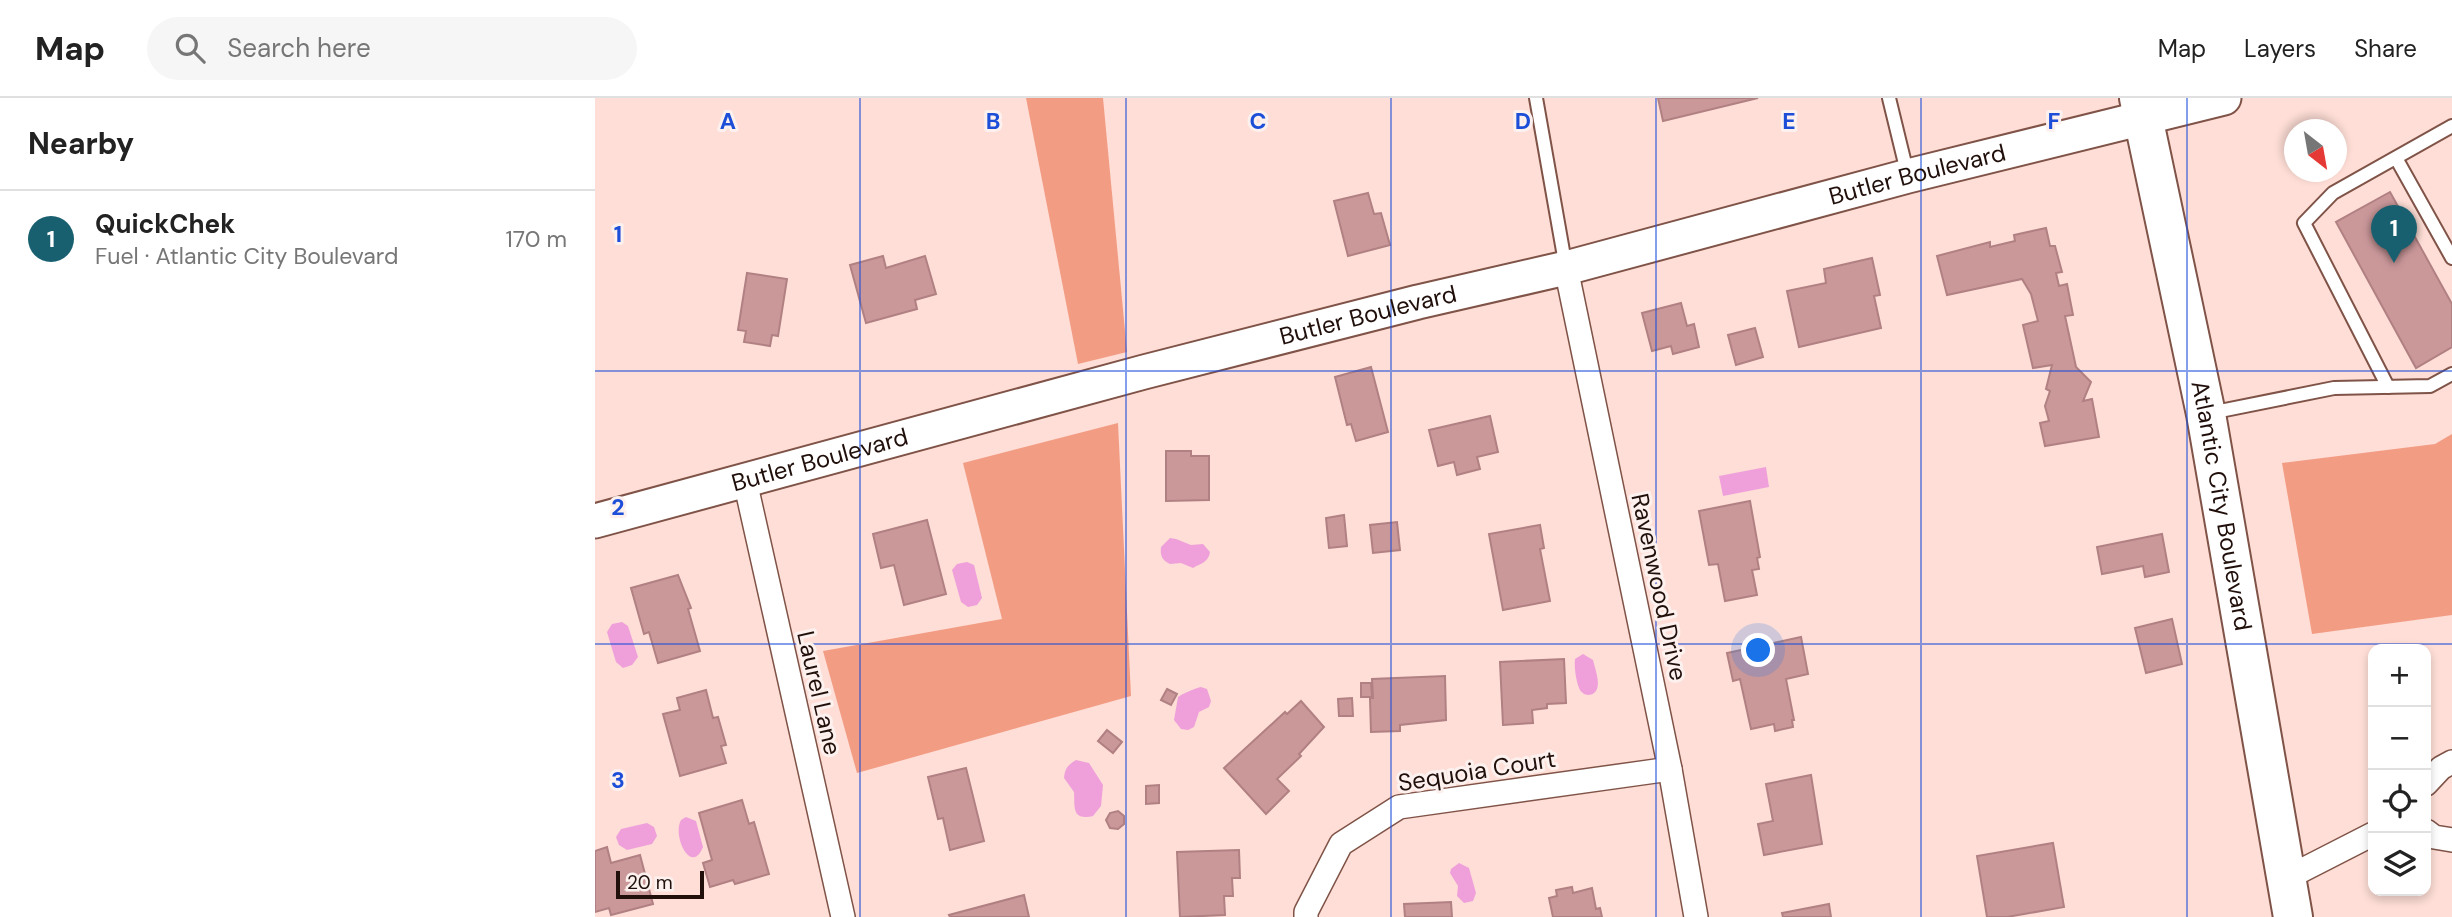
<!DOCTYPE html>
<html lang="en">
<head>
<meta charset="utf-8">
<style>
	:root { --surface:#fff; --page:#f6f6f6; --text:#222; --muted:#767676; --line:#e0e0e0; --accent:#186070 }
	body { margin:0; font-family:"DM Sans",sans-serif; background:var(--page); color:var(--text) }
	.controls { position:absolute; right:21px; bottom:21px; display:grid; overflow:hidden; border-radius:14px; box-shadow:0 4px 10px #0003 }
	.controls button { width:63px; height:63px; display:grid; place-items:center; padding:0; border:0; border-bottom:2px solid var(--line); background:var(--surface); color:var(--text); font:35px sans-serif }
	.compass { position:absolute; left:1689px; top:21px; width:63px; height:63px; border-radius:50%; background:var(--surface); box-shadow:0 4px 10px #0003; rotate:149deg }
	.scale { position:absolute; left:21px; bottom:18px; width:88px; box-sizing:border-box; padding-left:7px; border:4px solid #200f0a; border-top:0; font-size:19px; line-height:24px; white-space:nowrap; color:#200f0a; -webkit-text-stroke:5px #fcf1ee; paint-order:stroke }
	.you { position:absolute; left:1164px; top:553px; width:24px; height:24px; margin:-18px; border:5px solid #fff; border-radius:50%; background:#1a73e8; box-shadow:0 0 0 10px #1a73e833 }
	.badge { display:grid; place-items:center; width:46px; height:46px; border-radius:50%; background:var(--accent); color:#fff; font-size:23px; font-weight:700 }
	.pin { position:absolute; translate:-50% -58px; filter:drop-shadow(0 2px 4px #0008) }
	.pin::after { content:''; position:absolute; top:37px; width:24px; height:21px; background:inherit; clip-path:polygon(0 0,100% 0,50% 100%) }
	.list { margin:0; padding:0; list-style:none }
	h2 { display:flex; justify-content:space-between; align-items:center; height:91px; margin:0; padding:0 28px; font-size:30px }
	h2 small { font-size:23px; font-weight:400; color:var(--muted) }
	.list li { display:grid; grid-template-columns:46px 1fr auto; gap:21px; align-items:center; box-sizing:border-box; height:98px; padding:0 28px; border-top:2px solid var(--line) }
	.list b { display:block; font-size:26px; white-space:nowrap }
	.list p { margin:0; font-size:23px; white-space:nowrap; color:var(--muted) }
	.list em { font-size:23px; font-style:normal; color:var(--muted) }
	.icon { flex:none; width:38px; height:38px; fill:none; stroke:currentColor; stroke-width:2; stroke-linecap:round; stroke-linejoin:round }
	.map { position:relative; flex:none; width:1857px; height:819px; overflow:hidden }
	header { display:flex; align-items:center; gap:42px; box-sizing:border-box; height:98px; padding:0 35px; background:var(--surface); border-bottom:2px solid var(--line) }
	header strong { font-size:33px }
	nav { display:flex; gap:38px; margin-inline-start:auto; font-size:24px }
	.search { width:490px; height:63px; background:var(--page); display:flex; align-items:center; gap:18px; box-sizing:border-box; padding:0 24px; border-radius:38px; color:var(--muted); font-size:26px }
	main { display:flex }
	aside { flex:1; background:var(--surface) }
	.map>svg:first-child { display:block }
	.green { fill:#f39c84 }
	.water { fill:#efa0db }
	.building { fill:#cb989a; stroke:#b18082; stroke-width:2 }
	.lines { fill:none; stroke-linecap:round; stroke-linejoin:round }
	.lane-casing { stroke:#7f5347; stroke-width:16 }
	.street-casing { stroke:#7f5347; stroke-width:26 }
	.secondary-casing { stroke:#7f5347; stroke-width:37 }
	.highway-casing { stroke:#7f5347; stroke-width:42 }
	.lane { stroke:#fff; stroke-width:12 }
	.street { stroke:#fff; stroke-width:23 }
	.secondary { stroke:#fff; stroke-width:33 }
	.highway { stroke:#fff; stroke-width:38 }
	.grid { fill:none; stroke:#1d4ed8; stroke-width:2; stroke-opacity:0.55 }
	.labels { text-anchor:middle; stroke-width:6; stroke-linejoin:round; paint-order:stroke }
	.street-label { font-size:24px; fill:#200f0a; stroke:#fcf1ee }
	.grid-label { font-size:23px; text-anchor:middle; font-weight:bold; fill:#1d4ed8; stroke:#fcf1ee; stroke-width:6; stroke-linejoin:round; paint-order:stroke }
</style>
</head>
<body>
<header>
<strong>Map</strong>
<div class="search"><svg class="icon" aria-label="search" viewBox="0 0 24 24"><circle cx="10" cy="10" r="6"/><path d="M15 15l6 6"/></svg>Search here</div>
<nav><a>Map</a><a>Layers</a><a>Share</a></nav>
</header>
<main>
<aside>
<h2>Nearby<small></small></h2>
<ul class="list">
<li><span class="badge">1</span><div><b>QuickChek</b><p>Fuel · Atlantic City Boulevard</p></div><em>170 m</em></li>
</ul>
</aside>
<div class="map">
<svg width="1857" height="819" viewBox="0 0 1857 819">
	<rect width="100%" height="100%" fill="#feded6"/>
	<g class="green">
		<path d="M431,0H508L532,254L483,266Z"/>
		<path d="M523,325L536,598L262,675L228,553L407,521L368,365Z"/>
		<path d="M1857,336V517L1717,536L1687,365L1840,346Z"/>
	</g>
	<g class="water">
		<path d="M1171,369L1174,389L1128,398L1124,378Z"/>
		<path d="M575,440L581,441L596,447L608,446L615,454C613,465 606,465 598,470L586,465L575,466C567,462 565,458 566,449Z"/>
		<path d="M372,464L379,467L387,500L382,507L373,509L366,504L357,472L362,466Z"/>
		<path d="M27,524L33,528L43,559L37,567L28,570L21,564L12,534L17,526Z"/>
		<path d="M988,556L998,562C1000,570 1005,584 1002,591C998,600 987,598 984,590C981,582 979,569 980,561Z"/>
		<path d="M606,589L612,591L616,603L614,609L604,614L599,629L593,632L586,631L579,622L583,599C587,596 601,590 606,589Z"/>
		<path d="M481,662L494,665L508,687L506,708L498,718C476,723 480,708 479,694L469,680C470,670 473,667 481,662Z"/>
		<path d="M91,719L101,723L108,749C96,778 77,738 86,722Z"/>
		<path d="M52,725L59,729L62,738L57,746L32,752L24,747L21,739L26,731Z"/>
		<path d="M864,765L874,770L881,795L878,803L869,805L862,798L863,788L855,775L856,771Z"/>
	</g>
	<g class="building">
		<path d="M1063,0H1163L1068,23Z"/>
		<path d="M1795,94L1857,206V249L1821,270L1741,124Z"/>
		<path d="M773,95L779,116L786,115L795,147L753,158L739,103Z"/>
		<path d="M1451,130L1455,148H1460L1467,174L1461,175L1464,188L1472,186L1478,217L1470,218L1481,269L1496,284L1488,303L1497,301L1504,339L1450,348L1445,325L1454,323L1450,308L1455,293L1451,291L1457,267L1438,270L1428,227L1443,223L1436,196L1427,181L1352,197L1342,158L1395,144V149L1420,143L1419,137Z"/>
		<path d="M288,158L291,170L330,158L341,196L320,202L322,211L271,225L255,167Z"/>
		<path d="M1277,160L1285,197L1279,198L1286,230L1204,249L1192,193L1231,185L1229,171Z"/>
		<path d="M152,175L192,181L183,238L177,237L175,248L149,244L151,233L143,232Z"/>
		<path d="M1086,205L1092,228L1099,226L1104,249L1078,256L1076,248L1057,253L1047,215Z"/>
		<path d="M1160,230L1168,259L1141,267L1133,237Z"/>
		<path d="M776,269L793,334L761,343L756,326L752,327L740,279Z"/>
		<path d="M895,318L903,354L882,359L885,371L862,377L859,364L843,368L834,332Z"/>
		<path d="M571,353H596V358H614V402L571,403Z"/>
		<path d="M1155,403L1165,459L1162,460L1164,471L1157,472L1162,497L1130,503L1123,466L1114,467L1104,413Z"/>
		<path d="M749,417L752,448L734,450L731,420Z"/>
		<path d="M332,422L351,496L309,507L299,467L286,470L278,436Z"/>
		<path d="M802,424L805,452L778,455L775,427Z"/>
		<path d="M945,427L949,450L945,451L955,503L908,512L894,436Z"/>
		<path d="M1567,436L1574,474L1550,479L1548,468L1507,476L1502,449Z"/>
		<path d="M83,477L96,510L93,511L105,553L63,565L54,534L49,536L36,490Z"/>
		<path d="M1577,521L1587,566L1551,575L1540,530Z"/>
		<path d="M1206,539L1213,576L1191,581L1199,622H1197L1198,629L1180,633L1179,626L1156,631L1145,581L1138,583L1132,555Z"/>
		<path d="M969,561L971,605L952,606V610L937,612L938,625L908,627L905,564Z"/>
		<path d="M850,578L851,622L805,627V633L776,634L775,600H778L777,581Z"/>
		<path d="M766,585H776L777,599H766Z"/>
		<path d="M572,591L582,596L576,607L566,602Z"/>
		<path d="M111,592L118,620L123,619L131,647L126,648L131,665L85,678L68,616L85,612L82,600Z"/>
		<path d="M757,600L758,618H744L743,601Z"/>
		<path d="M706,603L729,629L704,656L706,658L682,681L694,693L671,716L629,670L690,614L692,616Z"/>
		<path d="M512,632L527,644L518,655L503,643Z"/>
		<path d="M371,670L389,743L355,752L348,720L343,721L333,679Z"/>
		<path d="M1216,677L1227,746L1169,757L1163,726L1178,723L1171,686Z"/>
		<path d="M564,687V705L551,706V688Z"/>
		<path d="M147,702L154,726L159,724L174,776L140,786L138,782L115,789L108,765L117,762L104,715Z"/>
		<path d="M523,713L529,718V726L523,731L515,730L511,722L515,715Z"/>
		<path d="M1458,745L1469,809L1412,819H1392L1382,758Z"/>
		<path d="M12,749L16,765L45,757L58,806L16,817L14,810L0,814V753Z"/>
		<path d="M644,752L645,780H637L638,798H629L630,817L585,819L582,754Z"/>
		<path d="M977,789L978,795L997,790L1001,811L1005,810L1007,819H958L954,800L962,798L961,792Z"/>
		<path d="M429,797L434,819H355L354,817Z"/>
		<path d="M856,804L857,819H810L809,806Z"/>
		<path d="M1234,806L1236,819H1188L1187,815Z"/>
	</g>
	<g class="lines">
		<g class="lane-casing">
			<g id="lane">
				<path d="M941,0L971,170"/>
				<path d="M1294,0L1313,78"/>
				<path d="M1801,60L1857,160"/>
				<path d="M1793,289L1709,125L1738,95L1857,28"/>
				<path d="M1615,315L1739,290L1835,288L1857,276"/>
			</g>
		</g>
		<g class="street-casing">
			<g id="street">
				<path d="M971,170L1075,671L1101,819"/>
				<path d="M150,383L248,819"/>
				<path d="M1831,686L1846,670L1857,664"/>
				<path d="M1831,733L1839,739L1857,742"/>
				<path d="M1690,781L1778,736"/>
				<path d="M711,819V814L746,746L804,709L1075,671"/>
			</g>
		</g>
		<g class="secondary-casing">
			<g id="secondary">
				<path id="s1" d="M0,423L549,274L823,204L971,170L1313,78L1629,0"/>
			</g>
		</g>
		<g class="highway-casing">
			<g id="highway">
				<path id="s2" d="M1544,0L1611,316L1698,819"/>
			</g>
		</g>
		<use href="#lane" class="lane"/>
		<use href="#street" class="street"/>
		<use href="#secondary" class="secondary"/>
		<use href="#highway" class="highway"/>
	</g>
	<path class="grid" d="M265,0V819M531,0V819M796,0V819M1061,0V819M1326,0V819M1592,0V819M0,273H1857M0,546H1857"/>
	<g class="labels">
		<g class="street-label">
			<text dy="8" stroke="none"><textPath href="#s1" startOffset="1367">Butler Boulevard</textPath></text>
			<text dy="8" stroke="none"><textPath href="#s1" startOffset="800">Butler Boulevard</textPath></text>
			<text dy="8" stroke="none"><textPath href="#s1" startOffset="233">Butler Boulevard</textPath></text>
			<text dy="8" stroke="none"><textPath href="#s2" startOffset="416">Atlantic City Boulevard</textPath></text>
			<text transform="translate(1064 489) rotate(78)" y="8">Ravenwood Drive</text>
			<text transform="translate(224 595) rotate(77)" y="8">Laurel Lane</text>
			<text transform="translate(882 673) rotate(-9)" y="8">Sequoia Court</text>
		</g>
	</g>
	<g class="grid-label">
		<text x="133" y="31">A</text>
		<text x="398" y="31">B</text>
		<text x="663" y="31">C</text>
		<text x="928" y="31">D</text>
		<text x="1194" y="31">E</text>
		<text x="1459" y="31">F</text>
		<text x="23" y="144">1</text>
		<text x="23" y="417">2</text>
		<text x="23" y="690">3</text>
	</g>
</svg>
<div class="controls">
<button>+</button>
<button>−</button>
<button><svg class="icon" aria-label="locate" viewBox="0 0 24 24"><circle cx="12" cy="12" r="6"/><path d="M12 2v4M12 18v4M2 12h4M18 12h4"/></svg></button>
<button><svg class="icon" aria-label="layers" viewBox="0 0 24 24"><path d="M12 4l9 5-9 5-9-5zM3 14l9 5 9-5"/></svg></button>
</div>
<svg class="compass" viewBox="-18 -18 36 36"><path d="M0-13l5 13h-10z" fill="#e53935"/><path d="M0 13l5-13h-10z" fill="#767676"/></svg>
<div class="scale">20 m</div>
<div class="you"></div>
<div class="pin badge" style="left:1799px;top:165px">1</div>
</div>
</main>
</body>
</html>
